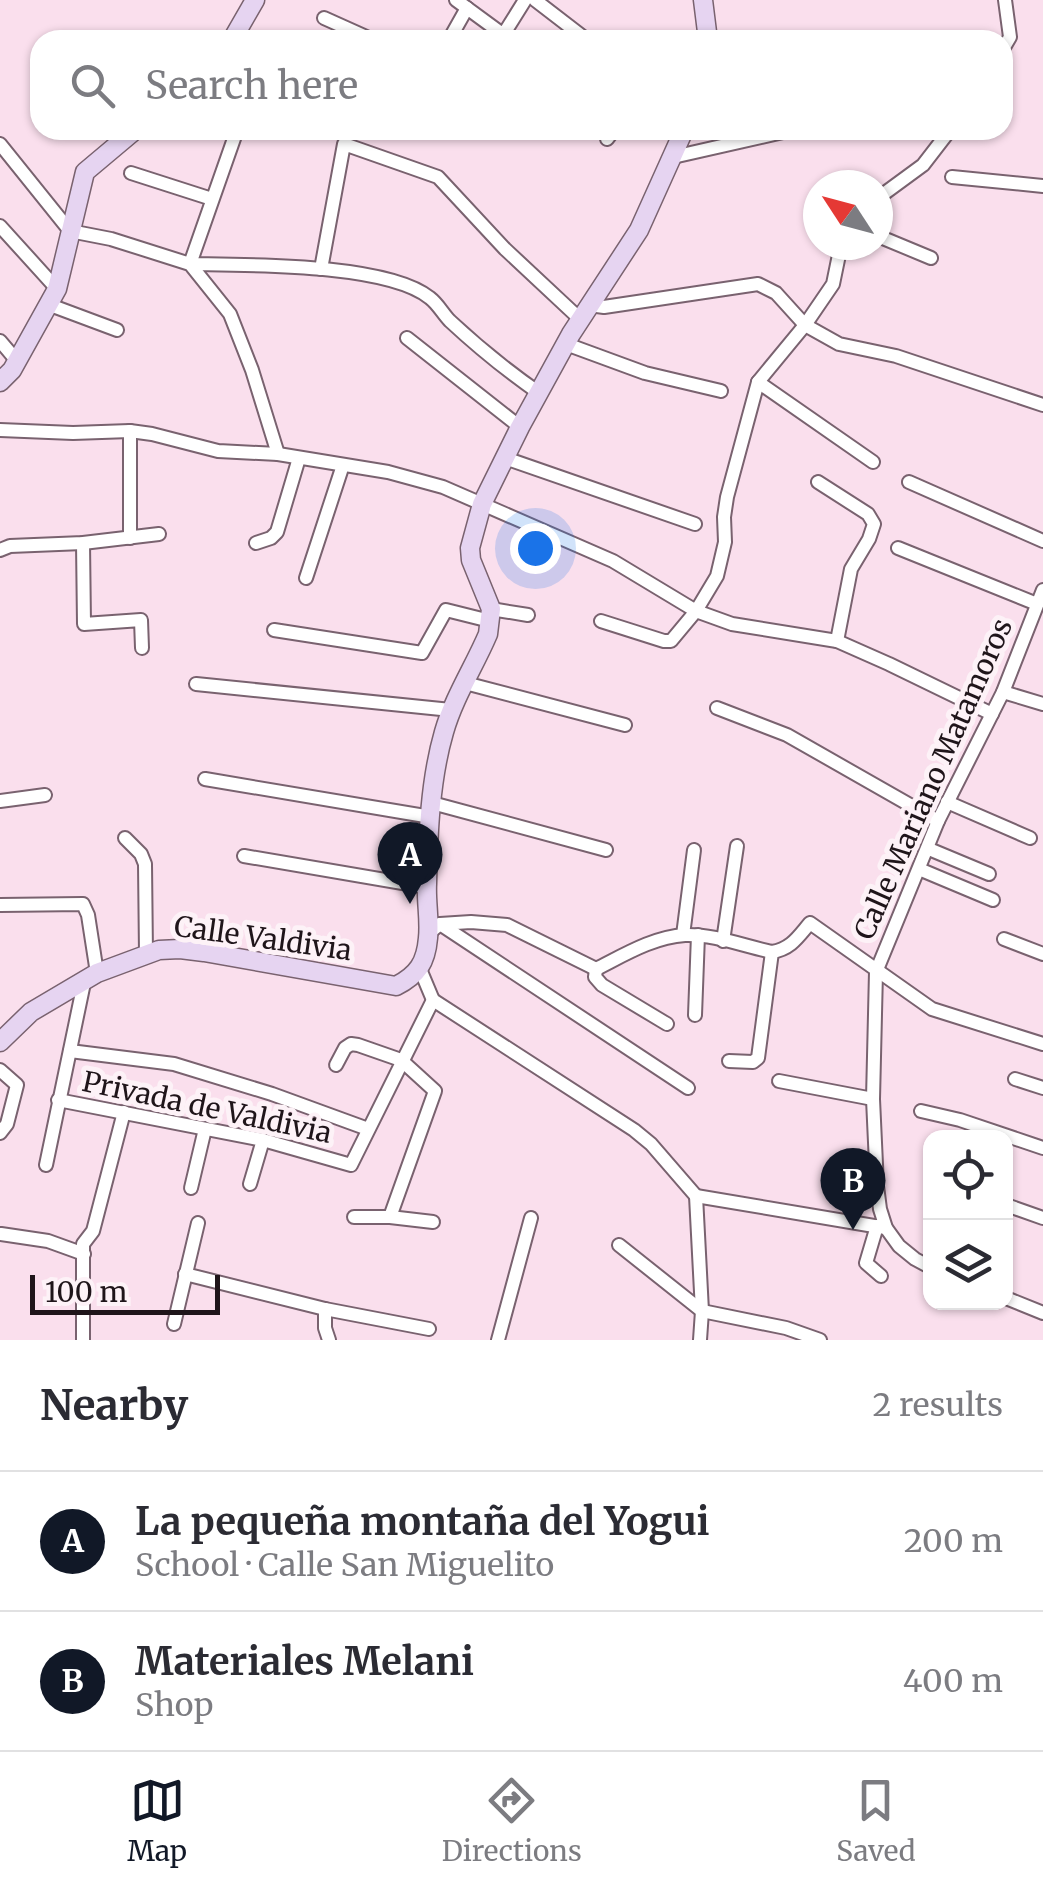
<!DOCTYPE html>
<html lang="en">
<head>
<meta charset="utf-8">
<style>
	:root { --surface:#fff; --page:#f7f7f7; --text:#2b2b33; --muted:#7c7c81; --line:#e1e1e2; --accent:#111827 }
	body { margin:0; font-family:Merriweather,serif; background:var(--page); color:var(--text) }
	.controls { position:absolute; right:30px; bottom:30px; display:grid; overflow:hidden; border-radius:20px; box-shadow:0 2px 8px #0004 }
	.controls button { width:90px; height:90px; display:grid; place-items:center; padding:0; border:0; border-bottom:2px solid var(--line); background:var(--surface); color:var(--text); font:50px sans-serif }
	.compass { position:absolute; left:803px; top:170px; width:90px; height:90px; border-radius:50%; background:var(--surface); box-shadow:0 2px 8px #0004; rotate:306deg }
	.scale { position:absolute; left:30px; bottom:25px; width:190px; box-sizing:border-box; padding-left:10px; border:5px solid #1f151a; border-top:0; font-size:28px; line-height:35px; white-space:nowrap; color:#1f151a; -webkit-text-stroke:8px #fdf2f7; paint-order:stroke }
	.you { position:absolute; left:535px; top:548px; width:35px; height:35px; margin:-25px; border:8px solid #fff; border-radius:50%; background:#1a73e8; box-shadow:0 0 0 15px #1a73e833 }
	.badge { display:grid; place-items:center; width:65px; height:65px; border-radius:50%; background:var(--accent); color:#fff; font-size:32px; font-weight:700 }
	.pin { position:absolute; translate:-50% -82px; filter:drop-shadow(0 2px 5px #0008) }
	.pin::after { content:''; position:absolute; top:52px; width:35px; height:30px; background:inherit; clip-path:polygon(0 0,100% 0,50% 100%) }
	.list { margin:0; padding:0; list-style:none }
	h2 { display:flex; justify-content:space-between; align-items:center; height:130px; margin:0; padding:0 40px; font-size:42px }
	h2 small { font-size:32px; font-weight:400; color:var(--muted) }
	.list li { display:grid; grid-template-columns:65px 1fr auto; gap:30px; align-items:center; box-sizing:border-box; height:140px; padding:0 40px; border-top:2px solid var(--line) }
	.list b { display:block; font-size:38px; white-space:nowrap }
	.list p { margin:0; font-size:32px; white-space:nowrap; color:var(--muted) }
	.list em { font-size:32px; font-style:normal; color:var(--muted) }
	.icon { flex:none; width:55px; height:55px; fill:none; stroke:currentColor; stroke-width:2; stroke-linecap:round; stroke-linejoin:round }
	.map { position:relative; flex:none; width:1043px; height:1340px; overflow:hidden }
	.search { position:absolute; background:var(--surface); box-shadow:0 2px 8px #0004; left:30px; right:30px; top:30px; height:110px; display:flex; align-items:center; gap:25px; box-sizing:border-box; padding:0 35px; border-radius:30px; color:var(--muted); font-size:38px }
	.sheet { height:410px; background:var(--surface) }
	nav { display:flex; justify-content:space-around; align-items:center; box-sizing:border-box; height:140px; border-top:2px solid var(--line); background:var(--surface); font-size:28px; color:var(--muted) }
	nav a { display:grid; justify-items:center; gap:5px }
	nav .on { color:var(--accent) }
	.map>svg:first-child { display:block }
	.lines { fill:none; stroke-linecap:round; stroke-linejoin:round }
	.street-casing { stroke:#79626f; stroke-width:16 }
	.secondary-casing { stroke:#79626f; stroke-width:21 }
	.street { stroke:#fff; stroke-width:12 }
	.secondary { stroke:#e6d4f1; stroke-width:18 }
	.labels { text-anchor:middle; stroke-width:10; stroke-linejoin:round; paint-order:stroke }
	.street-label { font-size:28px; fill:#1f151a; stroke:#fdf2f7 }
</style>
</head>
<body>
<div class="map">
<svg width="1043" height="1340" viewBox="0 0 1043 1340">
	<rect width="100%" height="100%" fill="#fadfed"/>
	<g class="lines">
		<g class="street-casing">
			<g id="street">
				<path d="M456,0L501,33L505,32L525,0"/>
				<path d="M535,0L587,40"/>
				<path d="M324,18L373,40"/>
				<path d="M449,40L467,8"/>
				<path d="M1003,49L1010,37L1005,0"/>
				<path d="M237,130L190,264C246,265 387,263 430,298C438,304 443,314 450,321C479,348 506,370 539,393"/>
				<path d="M607,139L614,130"/>
				<path d="M0,144L70,231L111,239L190,264L230,314L252,370L278,454"/>
				<path d="M673,157L792,130"/>
				<path d="M131,173L212,199"/>
				<path d="M952,177L1043,186"/>
				<path d="M878,198L923,165L950,130"/>
				<path d="M0,226L57,289"/>
				<path d="M878,236L931,258"/>
				<path d="M321,269L344,144L438,177L505,249L581,320"/>
				<path d="M50,305L117,330"/>
				<path d="M589,305L604,307L758,284L776,293L805,325L839,344L896,356L1043,405"/>
				<path d="M407,338L520,427"/>
				<path d="M0,341L17,361"/>
				<path d="M566,344L645,373L721,391"/>
				<path d="M758,382L873,462"/>
				<path d="M0,430L73,433L130,431L152,434L218,451L278,454L388,472L443,487L613,561L696,611L732,624L837,641L889,664L992,714"/>
				<path d="M505,458L695,524"/>
				<path d="M818,482L868,514L874,524L869,539L851,569L837,641"/>
				<path d="M909,482L1043,541"/>
				<path d="M130,538V431"/>
				<path d="M83,543L84,624L141,620L142,648"/>
				<path d="M256,543L271,538L277,532L299,458"/>
				<path d="M898,548L1037,604"/>
				<path d="M0,550L10,546L83,543L159,534"/>
				<path d="M306,578L343,465"/>
				<path d="M491,609L528,615"/>
				<path d="M601,621L664,641H671L696,611L717,576L725,542L724,517L727,497L758,382L805,325L833,284L841,245"/>
				<path d="M274,630L422,653L446,610L490,621"/>
				<path d="M465,683L625,725"/>
				<path d="M196,684L451,710"/>
				<path d="M1003,692L1043,704"/>
				<path d="M717,708L787,735L938,821"/>
				<path d="M205,779L431,817"/>
				<path d="M0,801L45,795"/>
				<path d="M947,802L1030,838"/>
				<path d="M432,803L606,850"/>
				<path d="M125,838L141,854L145,864L146,954"/>
				<path d="M929,849L989,874"/>
				<path d="M244,856L426,887"/>
				<path d="M919,869L993,900"/>
				<path d="M0,905L83,904L88,915L97,973"/>
				<path d="M440,924L688,1088"/>
				<path d="M429,933L440,924L471,922L507,925L596,969C624,955 653,937 685,935C713,934 744,946 772,952C791,949 798,937 810,923L932,1009L1043,1044"/>
				<path d="M683,935L694,850"/>
				<path d="M1004,939L1043,954"/>
				<path d="M723,941L737,846"/>
				<path d="M420,969L433,1000"/>
				<path d="M596,969L595,977L602,985L667,1024"/>
				<path d="M433,1000L634,1130L651,1144L696,1196"/>
				<path d="M695,1015L698,935"/>
				<path d="M70,1051L174,1064L272,1094L368,1129"/>
				<path d="M729,1061L753,1062L758,1058L772,952"/>
				<path d="M336,1065L345,1048L351,1044L358,1045L401,1060L435,1091L390,1217"/>
				<path d="M0,1070L17,1085L7,1124L0,1133"/>
				<path d="M1015,1079L1043,1088"/>
				<path d="M779,1081L873,1099"/>
				<path d="M58,1100L263,1140L351,1165L433,1000"/>
				<path d="M921,1111L960,1120L1043,1148"/>
				<path d="M46,1165L85,978"/>
				<path d="M250,1184L263,1140"/>
				<path d="M191,1188L205,1129"/>
				<path d="M696,1196L886,1228"/>
				<path d="M696,1196L702,1311L700,1340"/>
				<path d="M1006,1205L1043,1218"/>
				<path d="M354,1217H390L433,1222"/>
				<path d="M877,1226L866,1263L881,1276"/>
				<path d="M1,1234L48,1241L84,1254"/>
				<path d="M619,1245L702,1311L786,1328L820,1340"/>
				<path d="M930,1267L915,1259L899,1246L886,1228L880,1209L877,1186L873,1099L876,972L938,821L1003,692L1043,590"/>
				<path d="M185,1274L325,1309L429,1329"/>
				<path d="M1006,1298L1043,1313"/>
				<path d="M325,1309V1328L329,1340"/>
				<path d="M174,1324L198,1223"/>
				<path d="M83,1340V1244L93,1231L124,1112"/>
				<path d="M498,1340L531,1218"/>
			</g>
		</g>
		<g class="secondary-casing">
			<g id="secondary">
				<path d="M703,0L708,40"/>
				<path d="M232,40L255,0"/>
				<path d="M0,382L12,370L57,289L85,172L135,130"/>
				<path d="M0,1042L31,1012L97,973L159,950L180,949L204,952L396,986C418,975 426,962 428,938C430,920 426,902 427,884C428,835 430,780 444,732C454,697 474,667 488,634L491,609L471,560L470,548L482,504L520,427L571,334L639,230L684,130"/>
			</g>
		</g>
		<use href="#street" class="street"/>
		<use href="#secondary" class="secondary"/>
	</g>
	<g class="labels">
		<g class="street-label">
			<text transform="translate(933 779) rotate(-66)" y="10">Calle Mariano Matamoros</text>
			<text transform="translate(263 938) rotate(8)" y="10">Calle Valdivia</text>
			<text transform="translate(207 1107) rotate(12)" y="10">Privada de Valdivia</text>
		</g>
	</g>
</svg>
<div class="controls">
<button><svg class="icon" aria-label="locate" viewBox="0 0 24 24"><circle cx="12" cy="12" r="6"/><path d="M12 2v4M12 18v4M2 12h4M18 12h4"/></svg></button>
<button><svg class="icon" aria-label="layers" viewBox="0 0 24 24"><path d="M12 4l9 5-9 5-9-5zM3 14l9 5 9-5"/></svg></button>
</div>
<svg class="compass" viewBox="-18 -18 36 36"><path d="M0-13l5 13h-10z" fill="#e53935"/><path d="M0 13l5-13h-10z" fill="#7c7c81"/></svg>
<div class="scale">100 m</div>
<div class="you"></div>
<div class="pin badge" style="left:410px;top:904px">A</div>
<div class="pin badge" style="left:853px;top:1230px">B</div>
<div class="search"><svg class="icon" aria-label="search" viewBox="0 0 24 24"><circle cx="10" cy="10" r="6"/><path d="M15 15l6 6"/></svg>Search here</div>
</div>
<section class="sheet">
<h2>Nearby<small>2 results</small></h2>
<ul class="list">
<li><span class="badge">A</span><div><b>La pequeña montaña del Yogui</b><p>School · Calle San Miguelito</p></div><em>200 m</em></li>
<li><span class="badge">B</span><div><b>Materiales Melani</b><p>Shop</p></div><em>400 m</em></li>
</ul>
</section>
<nav>
<a class="on"><svg class="icon" aria-label="map" viewBox="0 0 24 24"><path d="M3 6l6-2 6 2 6-2v14l-6 2-6-2-6 2zM9 4v14M15 6v14"/></svg>Map</a>
<a><svg class="icon" aria-label="directions" viewBox="0 0 24 24"><path d="M12 3l9 9-9 9-9-9zM9 14v-3h6M13 9l2 2-2 2"/></svg>Directions</a>
<a><svg class="icon" aria-label="saved" viewBox="0 0 24 24"><path d="M7 4h10v16l-5-4-5 4z"/></svg>Saved</a>
</nav>
</body>
</html>
